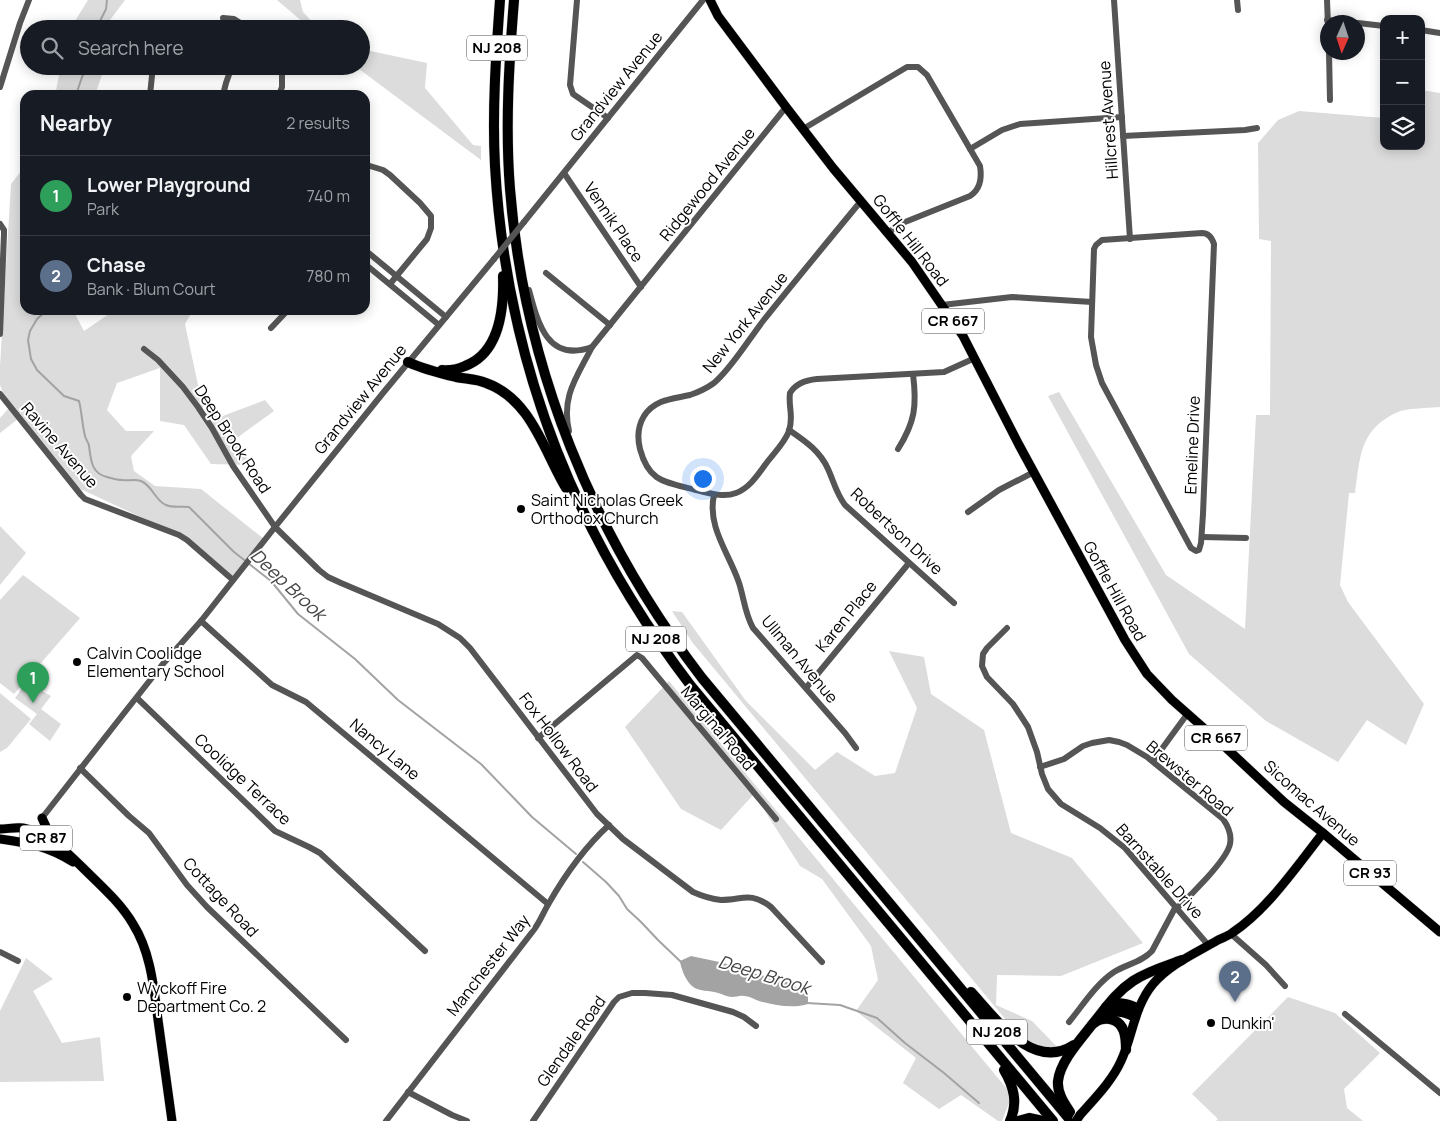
<!DOCTYPE html>
<html lang="en">
<head>
<meta charset="utf-8">
<style>
	:root { --surface:#171b24; --page:#20242c; --text:#f1f3f6; --muted:#9ea1a6; --line:#363941; --accent:#0f766e }
	body { margin:0; font-family:Manrope,sans-serif; background:var(--page); color:var(--text) }
	.controls { position:absolute; right:15px; top:15px; display:grid; overflow:hidden; border-radius:10px; box-shadow:0 2px 12px #0003 }
	.controls button { width:45px; height:45px; display:grid; place-items:center; padding:0; border:0; border-bottom:1px solid var(--line); background:var(--surface); color:var(--text); font:25px sans-serif }
	.compass { position:absolute; left:1320px; top:15px; width:45px; height:45px; border-radius:50%; background:var(--surface); box-shadow:0 2px 12px #0003; rotate:183deg }
	.you { position:absolute; left:702px; top:478px; width:18px; height:18px; margin:-12px; border:4px solid #fff; border-radius:50%; background:#1a73e8; box-shadow:0 0 0 8px #1a73e833 }
	.badge { display:grid; place-items:center; width:32px; height:32px; border-radius:50%; background:var(--accent); color:#fff; font-size:16px; font-weight:700 }
	.pin { position:absolute; translate:-50% -41px; filter:drop-shadow(0 1px 2px #0008) }
	.pin::after { content:''; position:absolute; top:26px; width:18px; height:15px; background:inherit; clip-path:polygon(0 0,100% 0,50% 100%) }
	.list { margin:0; padding:0; list-style:none }
	h2 { display:flex; justify-content:space-between; align-items:center; height:65px; margin:0; padding:0 20px; font-size:21px }
	h2 small { font-size:16px; font-weight:400; color:var(--muted) }
	.list li { display:grid; grid-template-columns:32px 1fr auto; gap:15px; align-items:center; box-sizing:border-box; height:80px; padding:0 20px; border-top:1px solid var(--line) }
	.list b { display:block; font-size:19px; white-space:nowrap }
	.list p { margin:0; font-size:16px; white-space:nowrap; color:var(--muted) }
	.list em { font-size:16px; font-style:normal; color:var(--muted) }
	.icon { flex:none; width:28px; height:28px; fill:none; stroke:currentColor; stroke-width:2; stroke-linecap:round; stroke-linejoin:round }
	.map { position:relative; flex:none; width:1440px; height:1121px; overflow:hidden }
	.search { position:absolute; background:var(--surface); box-shadow:0 2px 12px #0003; left:20px; top:20px; width:350px; height:55px; display:flex; align-items:center; gap:12px; box-sizing:border-box; padding:0 18px; border-radius:28px; color:var(--muted); font-size:19px }
	.panel { position:absolute; background:var(--surface); box-shadow:0 2px 12px #0003; left:20px; top:90px; width:350px; height:225px; border-radius:15px }
	.map>svg:first-child { display:block }
	.green { fill:#dcdcdc }
	.water { fill:#a3a3a3 }
	.lines { fill:none; stroke-linecap:round; stroke-linejoin:round }
	.stream { stroke:#a3a3a3; stroke-width:2 }
	.major-casing { stroke:#dbdbdb; stroke-width:10 }
	.highway-casing { stroke:#dbdbdb; stroke-width:11 }
	.minor { stroke:#555; stroke-width:6 }
	.major { stroke:#000; stroke-width:9 }
	.highway { stroke:#000; stroke-width:10 }
	.major-bridge-casing { stroke:#dbdbdb; stroke-width:10; stroke-linecap:butt }
	.minor-bridge { stroke:#555; stroke-width:6 }
	.major-bridge { stroke:#000; stroke-width:9 }
	.poi-dot { fill:#000; stroke:#fff; stroke-width:2 }
	.labels { text-anchor:middle; stroke-width:4; stroke-linejoin:round; paint-order:stroke }
	.shield { fill:#fff; stroke:#4c4c4c; stroke-width:1 }
	.shield-label { font-size:15px; font-weight:bold; fill:#000 }
	.street-label { font-size:16px; fill:#000; stroke:#fff }
	.poi-label { font-size:16px; fill:#000; stroke:#fff; text-anchor:start }
	.water-label { font-size:18px; font-style:italic; fill:#444; stroke:#fff }
</style>
</head>
<body>
<div class="map">
<svg width="1440" height="1121" viewBox="0 0 1440 1121">
	<rect width="100%" height="100%" fill="#fff"/>
	<g class="green">
		<path d="M88,0H125L103,29H70Z"/>
		<path d="M277,0H300L303,12L319,29H311Z"/>
		<path d="M361,49L427,63L425,88L473,145L481,146V160L355,66H361Z"/>
		<path d="M61,66H105L95,95H55Z"/>
		<path d="M1421,90L1440,93V407C1429,408 1407,408 1398,412C1359,429 1360,458 1355,493H1349L1340,585L1348,602L1424,704L1406,745L1367,720L1338,762L1266,721L1189,654L1048,396L1059,392L1166,575L1245,629L1256,415H1270L1271,241L1259,239L1258,143L1278,120L1299,111L1384,118V146H1421Z"/>
		<path d="M25,166V310H73L84,331L115,310H193L185,324L204,413L220,417L265,400L274,411L234,440L252,465L211,464L184,425L160,421V368L117,383L107,410L126,431H154L131,456L134,471L155,486L201,489L264,539L233,578L173,532L72,485L18,419L0,433V418L9,408L0,385V366L11,184Z"/>
		<path d="M0,526L26,553L0,585Z"/>
		<path d="M23,575L80,618L14,694L0,683V600Z"/>
		<path d="M672,611L682,612L746,701L815,770L837,752L875,776L895,773L917,708L889,651L924,657L931,694L984,730L1011,833L1072,858L1143,943L1061,976L997,975L996,1005L1032,1021L1061,1051L1031,1050L692,642Z"/>
		<path d="M669,681L1012,1095L1002,1121H998L961,1095L939,1109L903,1083L916,1058L856,1011L878,980L871,946L822,879L800,866L754,794L721,830L681,809L625,727Z"/>
		<path d="M23,687L38,689L51,696L41,709L61,724L50,741L29,724L37,714L15,698Z"/>
		<path d="M0,693L31,719L7,748L0,752Z"/>
		<path d="M26,958L53,979L33,991L62,1043L100,1037L104,1081L0,1082V1011Z"/>
		<path d="M1288,997L1335,1013L1380,1053L1344,1089L1347,1108L1363,1121H1216L1218,1119L1192,1094Z"/>
	</g>
	<path class="water" d="M691,956L724,963L747,972L769,977L790,983L808,995V1004C793,1009 774,1005 759,1001C754,999 749,996 744,996C740,995 736,997 732,997C727,997 723,994 718,993C709,990 699,992 692,986C686,981 681,969 680,961Z"/>
	<g class="lines">
		<g class="stream">
			<path d="M96,29L106,9L107,0"/>
			<path d="M76,95L82,77L87,66"/>
			<path d="M47,310L37,319L30,331L28,340L31,359L37,370L64,396L79,401C82,413 82,424 85,436C86,440 89,443 89,446C91,460 91,473 107,477C111,478 117,480 122,480C128,481 135,479 141,481C153,486 155,501 166,505C172,508 182,506 189,507L234,552L271,581L298,614L355,659L398,700L481,764L532,817L576,854"/>
			<path d="M583,862L606,882L619,896L627,909L641,922L658,940L681,962"/>
			<path d="M807,1003L840,1005L877,1018L905,1043L944,1073L979,1103"/>
		</g>
		<g class="major-casing">
			<g id="major">
				<path d="M710,0L718,16L786,107L833,168L912,262L963,336L1019,445L1125,640L1147,674L1172,700L1223,745L1284,802L1323,833L1440,932"/>
				<path d="M42,818L48,831L58,842"/>
				<path d="M0,829C7,829 16,827 23,828C47,832 66,851 82,867C100,885 120,902 133,924C152,954 154,992 159,1027C163,1058 168,1090 172,1121"/>
				<path d="M0,839C29,843 47,846 73,862"/>
				<path d="M1080,1115C1095,1098 1112,1081 1121,1061C1133,1035 1134,1007 1153,984C1170,964 1196,953 1218,940C1222,938 1228,936 1232,933C1268,909 1296,867 1323,833"/>
			</g>
		</g>
		<g class="highway-casing">
			<g id="highway">
				<path d="M500,0C496,55 492,111 495,166C506,359 574,533 691,686L1053,1121"/>
				<path d="M514,0C509,63 505,126 510,189C524,367 593,536 702,678L1071,1121"/>
				<path d="M408,362C423,369 439,373 456,377C466,379 477,379 486,383C531,399 544,451 566,488"/>
				<path d="M442,370C450,371 458,369 465,366C500,353 504,308 503,276"/>
				<path d="M971,992C996,1019 1033,1072 1074,1045"/>
				<path d="M1106,1007C1116,1001 1128,1003 1138,1009"/>
				<path d="M1099,1018C1111,1009 1122,1010 1135,1017"/>
				<path d="M1094,1023C1099,1019 1104,1018 1110,1019C1125,1022 1126,1037 1126,1050"/>
				<path d="M1004,1070C1014,1087 1018,1103 1010,1121"/>
				<path d="M1070,1112C1064,1103 1057,1093 1058,1081C1060,1062 1080,1040 1091,1026C1105,1009 1115,993 1133,981C1148,971 1166,966 1182,960"/>
				<path d="M1018,1121L1029,1118L1043,1121"/>
			</g>
		</g>
		<g class="minor">
			<path d="M577,0L570,85L573,94L608,118"/>
			<path d="M1114,0L1130,239"/>
			<path d="M1237,0L1238,10"/>
			<path d="M1327,0L1328,25"/>
			<path d="M223,18L234,19L250,29"/>
			<path d="M1327,20L1350,22"/>
			<path d="M1358,23L1384,26"/>
			<path d="M1421,30L1440,33"/>
			<path d="M1329,52L1330,100"/>
			<path d="M0,87L20,23L29,0"/>
			<path d="M150,95L153,66"/>
			<path d="M223,95L226,83L232,66"/>
			<path d="M279,95L282,87V66"/>
			<path d="M803,129L907,67H918L927,75L980,166C982,178 981,189 970,196L900,224L888,233"/>
			<path d="M1123,136L1245,130L1257,128"/>
			<path d="M970,149L1002,130L1020,124L1122,117"/>
			<path d="M370,166L383,170L390,175L420,203L431,216V228L427,239L390,284"/>
			<path d="M564,173L641,287"/>
			<path d="M861,201C828,241 795,281 763,321C749,339 731,369 714,383C707,388 699,392 690,395C673,399 655,399 644,416C638,426 637,437 640,449C649,483 666,482 696,490C709,493 723,498 736,493C750,488 759,473 768,461C775,452 785,442 789,431C794,416 788,407 790,393C796,383 806,380 817,379L944,372L975,358"/>
			<path d="M524,222L703,0"/>
			<path d="M0,224L4,230V234L0,334"/>
			<path d="M1202,233C1209,233 1212,238 1214,244L1203,514L1201,543L1199,550L1196,551L1191,548L1102,383L1096,365L1091,337L1094,249L1096,245L1102,240Z"/>
			<path d="M365,250L446,317"/>
			<path d="M365,264L439,325"/>
			<path d="M546,273L610,325"/>
			<path d="M529,290C538,324 548,363 592,347"/>
			<path d="M942,305L1012,297L1092,302"/>
			<path d="M271,328L288,310"/>
			<path d="M144,349L158,360L183,387L198,407L212,428L233,466L275,527L319,570L328,577L341,583L438,624L460,638L470,648L597,814L623,839L693,892C702,896 711,899 721,900C743,900 750,891 771,907L822,962"/>
			<path d="M0,394L81,495L85,499L179,535L187,540L233,580"/>
			<path d="M789,430C805,441 820,451 828,469C834,482 836,493 845,505L954,603"/>
			<path d="M569,431C561,396 577,377 592,347L786,107"/>
			<path d="M898,449C915,422 917,406 913,374"/>
			<path d="M714,495C707,526 728,552 738,580C744,596 744,612 753,628L845,733L856,748"/>
			<path d="M968,512L999,490L1034,472"/>
			<path d="M1202,537L1246,538"/>
			<path d="M201,621L272,685L306,702L548,904"/>
			<path d="M1007,628L987,648L983,654L982,666L987,677L1013,704L1028,727L1037,752L1042,774L1048,789L1061,804L1100,828L1125,848L1209,946"/>
			<path d="M806,688L909,563"/>
			<path d="M137,698L275,831L309,847L320,853L425,951"/>
			<path d="M538,738L637,655L642,658L776,819"/>
			<path d="M1153,761L1188,713"/>
			<path d="M1040,767L1064,759L1083,746L1092,743L1109,740L1119,742L1127,745L1147,757L1223,819C1228,826 1232,834 1230,844C1227,860 1189,897 1176,909"/>
			<path d="M80,768L129,816L149,833L187,885L207,907L346,1040"/>
			<path d="M42,818L121,717L162,665L201,621L275,527L383,393L494,259"/>
			<path d="M1231,934L1266,965L1285,986"/>
			<path d="M0,952L18,961"/>
			<path d="M1345,1014L1440,1093"/>
			<path d="M1069,1022C1083,1005 1096,984 1114,972C1127,964 1142,962 1152,951L1175,908"/>
			<path d="M408,1092L452,1115L467,1121"/>
			<path d="M386,1121L533,931C540,922 543,913 549,903C565,875 585,847 609,825"/>
			<path d="M533,1121L614,1002L619,997L632,993H645L672,995L733,1012L744,1017L756,1026"/>
		</g>
		<use href="#major" class="major"/>
		<use href="#highway" class="highway"/>
		<g class="major-bridge-casing">
			<path id="major-bridge" d="M1076,1121L1080,1115"/>
		</g>
		<path class="minor-bridge" d="M494,259L524,222"/>
		<use href="#major-bridge" class="major-bridge"/>
	</g>
	<g class="poi-dot">
		<circle cx="521" cy="509" r="5"/>
		<circle cx="77" cy="662" r="5"/>
		<circle cx="127" cy="997" r="5"/>
		<circle cx="1211" cy="1023" r="5"/>
	</g>
	<g class="labels">
		<g class="shield">
			<rect x="467" y="35.5" width="60" height="25" rx="4"/>
			<rect x="922" y="308.5" width="62" height="25" rx="4"/>
			<rect x="626" y="626.5" width="60" height="25" rx="4"/>
			<rect x="1185" y="725.5" width="62" height="25" rx="4"/>
			<rect x="20" y="825.5" width="52" height="25" rx="4"/>
			<rect x="1344" y="860.5" width="52" height="25" rx="4"/>
			<rect x="967" y="1019.5" width="60" height="25" rx="4"/>
		</g>
		<g class="shield-label">
			<text x="497" y="53">NJ 208</text>
			<text x="953" y="326">CR 667</text>
			<text x="656" y="644">NJ 208</text>
			<text x="1216" y="743">CR 667</text>
			<text x="46" y="843">CR 87</text>
			<text x="1370" y="878">CR 93</text>
			<text x="997" y="1037">NJ 208</text>
		</g>
		<g class="street-label">
			<text transform="translate(616 86) rotate(-51)" y="6">Grandview Avenue</text>
			<text transform="translate(1108 120) rotate(-94)" y="6">Hillcrest Avenue</text>
			<text transform="translate(707 184) rotate(-51)" y="6">Ridgewood Avenue</text>
			<text transform="translate(614 222) rotate(56)" y="6">Vennik Place</text>
			<text transform="translate(911 240) rotate(52)" y="6">Goffle Hill Road</text>
			<text transform="translate(745 322) rotate(-51)" y="6">New York Avenue</text>
			<text transform="translate(360 399) rotate(-51)" y="6">Grandview Avenue</text>
			<text transform="translate(233 439) rotate(57)" y="6">Deep Brook Road</text>
			<text transform="translate(60 445) rotate(49)" y="6">Ravine Avenue</text>
			<text transform="translate(1192 445) rotate(-88)" y="6">Emeline Drive</text>
			<text transform="translate(897 531) rotate(43)" y="6">Robertson Drive</text>
			<text transform="translate(1115 591) rotate(61)" y="6">Goffle Hill Road</text>
			<text transform="translate(846 616) rotate(-51)" y="6">Karen Place</text>
			<text transform="translate(800 659) rotate(50)" y="6">Ullman Avenue</text>
			<text transform="translate(718 728) rotate(50)" y="6">Marginal Road</text>
			<text transform="translate(559 742) rotate(53)" y="6">Fox Hollow Road</text>
			<text transform="translate(385 749) rotate(40)" y="6">Nancy Lane</text>
			<text transform="translate(1190 778) rotate(40)" y="6">Brewster Road</text>
			<text transform="translate(243 779) rotate(43)" y="6">Coolidge Terrace</text>
			<text transform="translate(1312 803) rotate(41)" y="6">Sicomac Avenue</text>
			<text transform="translate(1160 871) rotate(48)" y="6">Barnstable Drive</text>
			<text transform="translate(221 897) rotate(47)" y="6">Cottage Road</text>
			<text transform="translate(488 965) rotate(-52)" y="6">Manchester Way</text>
			<text transform="translate(571 1041) rotate(-55)" y="6">Glendale Road</text>
		</g>
		<g class="poi-label">
			<text x="531" y="506">Saint Nicholas Greek<tspan x="531" dy="18">Orthodox Church</tspan></text>
			<text x="87" y="659">Calvin Coolidge<tspan x="87" dy="18">Elementary School</tspan></text>
			<text x="137" y="994">Wyckoff Fire<tspan x="137" dy="18">Department Co. 2</tspan></text>
			<text x="1221" y="1029">Dunkin'</text>
		</g>
		<g class="water-label">
			<text transform="translate(288 585) rotate(43)" y="6">Deep Brook</text>
			<text transform="translate(764 975) rotate(17)" y="6">Deep Brook</text>
		</g>
	</g>
</svg>
<div class="controls">
<button>+</button>
<button>−</button>
<button><svg class="icon" aria-label="layers" viewBox="0 0 24 24"><path d="M12 4l9 5-9 5-9-5zM3 14l9 5 9-5"/></svg></button>
</div>
<svg class="compass" viewBox="-18 -18 36 36"><path d="M0-13l5 13h-10z" fill="#e53935"/><path d="M0 13l5-13h-10z" fill="#9ea1a6"/></svg>
<div class="you"></div>
<div class="pin badge" style="left:33px;top:703px;background:#2e9e5b">1</div>
<div class="pin badge" style="left:1235px;top:1002px;background:#5c6f8a">2</div>
<div class="search"><svg class="icon" aria-label="search" viewBox="0 0 24 24"><circle cx="10" cy="10" r="6"/><path d="M15 15l6 6"/></svg>Search here</div>
<section class="panel">
<h2>Nearby<small>2 results</small></h2>
<ul class="list">
<li><span class="badge" style="background:#2e9e5b">1</span><div><b>Lower Playground</b><p>Park</p></div><em>740 m</em></li>
<li><span class="badge" style="background:#5c6f8a">2</span><div><b>Chase</b><p>Bank · Blum Court</p></div><em>780 m</em></li>
</ul>
</section>
</div>
</body>
</html>
